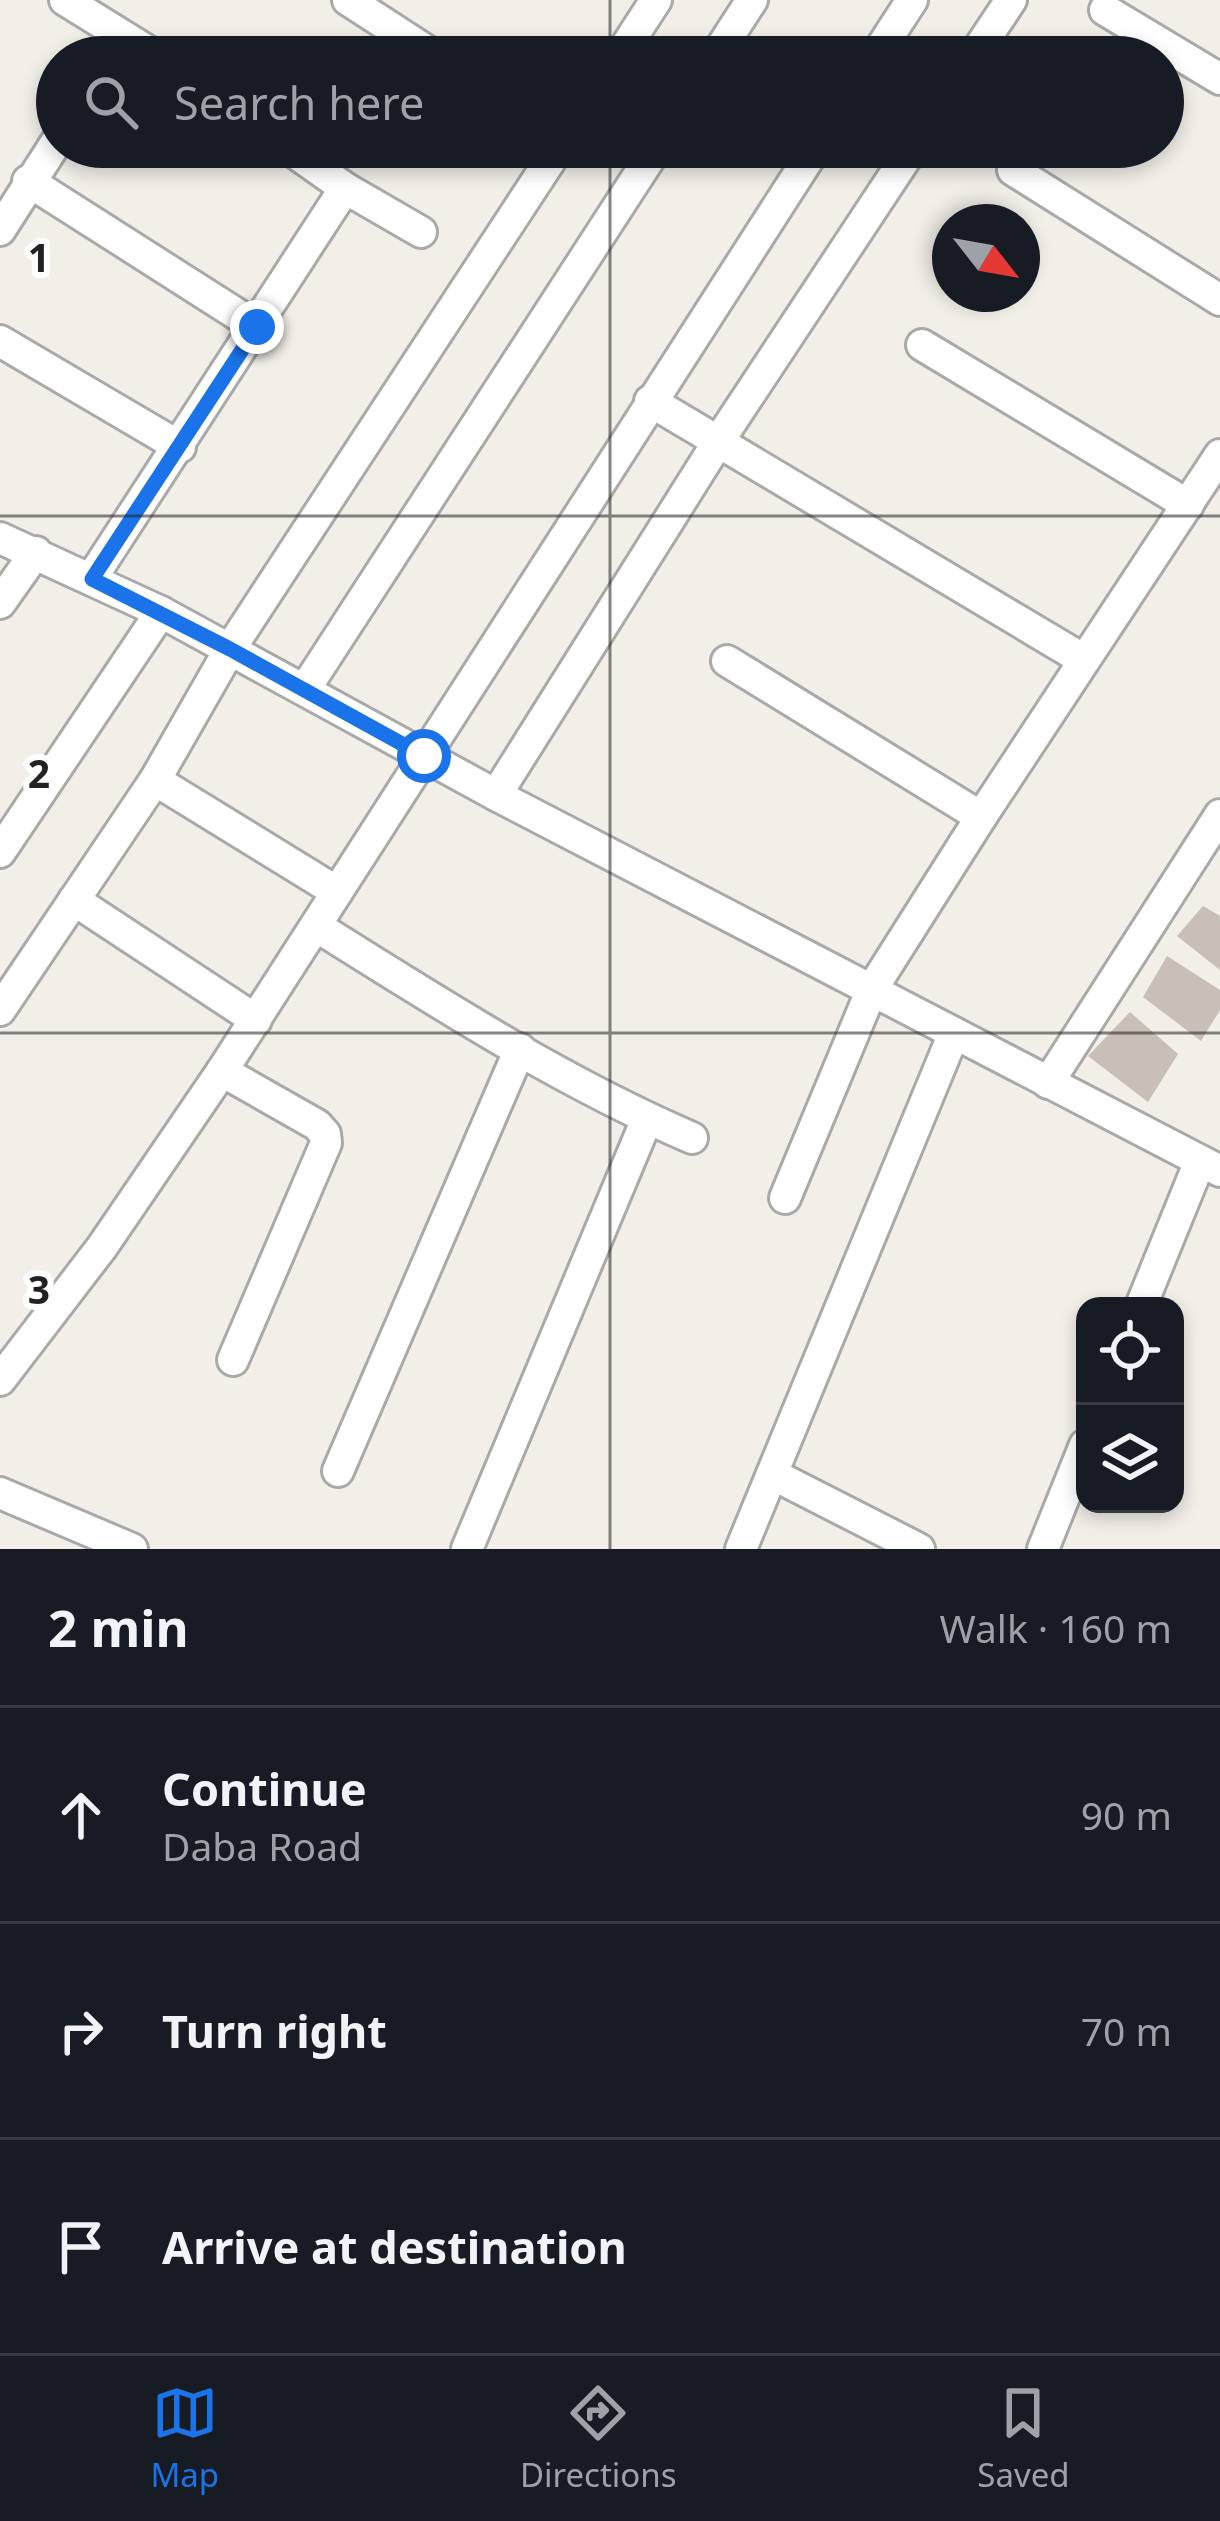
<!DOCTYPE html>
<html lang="en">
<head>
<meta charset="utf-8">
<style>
	:root { --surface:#171b24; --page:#20242c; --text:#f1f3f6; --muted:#9ea1a6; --line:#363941; --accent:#1a73e8 }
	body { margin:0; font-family:"Noto Sans",sans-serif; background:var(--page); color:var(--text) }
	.controls { position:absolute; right:36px; bottom:36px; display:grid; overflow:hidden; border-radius:24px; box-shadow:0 6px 18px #0003 }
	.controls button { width:108px; height:108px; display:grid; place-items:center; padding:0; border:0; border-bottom:3px solid var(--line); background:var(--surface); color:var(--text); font:60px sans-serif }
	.compass { position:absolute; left:932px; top:204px; width:108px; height:108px; border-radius:50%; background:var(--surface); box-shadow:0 6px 18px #0003; rotate:121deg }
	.stop { position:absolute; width:36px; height:36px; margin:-27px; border:9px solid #1a73e8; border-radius:50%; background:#fff }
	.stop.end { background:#1a73e8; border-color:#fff; box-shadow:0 3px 12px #0008 }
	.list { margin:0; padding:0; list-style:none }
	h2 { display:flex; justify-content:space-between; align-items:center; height:156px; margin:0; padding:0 48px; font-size:51px }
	h2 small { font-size:39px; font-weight:400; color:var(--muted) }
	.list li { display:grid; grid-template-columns:78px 1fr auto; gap:36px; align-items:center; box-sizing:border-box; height:216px; padding:0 48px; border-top:3px solid var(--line) }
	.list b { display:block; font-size:45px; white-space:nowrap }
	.list p { margin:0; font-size:39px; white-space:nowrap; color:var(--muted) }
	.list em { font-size:39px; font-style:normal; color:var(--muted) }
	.icon { flex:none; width:66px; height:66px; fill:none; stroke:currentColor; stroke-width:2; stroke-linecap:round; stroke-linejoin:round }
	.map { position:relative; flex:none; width:1220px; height:1549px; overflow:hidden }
	.search { position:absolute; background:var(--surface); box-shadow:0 6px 18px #0003; left:36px; right:36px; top:36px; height:132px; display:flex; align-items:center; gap:30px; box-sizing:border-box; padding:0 42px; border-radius:66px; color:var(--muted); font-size:45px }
	.sheet { height:804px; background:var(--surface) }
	nav { display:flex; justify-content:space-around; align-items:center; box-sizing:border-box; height:168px; border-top:3px solid var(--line); background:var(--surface); font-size:33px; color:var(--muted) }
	nav a { display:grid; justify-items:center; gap:6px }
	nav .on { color:var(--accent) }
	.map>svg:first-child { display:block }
	.building { fill:#c7bfb8 }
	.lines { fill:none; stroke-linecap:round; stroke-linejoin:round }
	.street-casing { stroke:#a9a9a9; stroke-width:36 }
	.street { stroke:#fff; stroke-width:30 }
	.route { stroke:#1a73e8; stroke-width:15 }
	.grid { fill:none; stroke:#222; stroke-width:3; stroke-opacity:0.55 }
	.grid-label { font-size:39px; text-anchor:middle; font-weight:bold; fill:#222; stroke:#fff; stroke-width:12; stroke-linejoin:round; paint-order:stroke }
</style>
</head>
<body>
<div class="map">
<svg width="1220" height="1549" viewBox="0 0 1220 1549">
	<rect width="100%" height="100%" fill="#f2efe9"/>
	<g class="building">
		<path d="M1203,906L1220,916V970L1177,936Z"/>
		<path d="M1167,956L1220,990V1010L1201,1041L1143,997Z"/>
		<path d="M1130,1012L1178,1054L1148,1102L1088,1056Z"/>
	</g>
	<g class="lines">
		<g class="street-casing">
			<g id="street">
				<path d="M65,0L157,57"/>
				<path d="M348,0L436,57"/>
				<path d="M1105,10L1220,79"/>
				<path d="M619,57L656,0"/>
				<path d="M715,57L752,0"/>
				<path d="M875,57L912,0"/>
				<path d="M973,57L1011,0"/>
				<path d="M287,147L345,188L421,232"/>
				<path d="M1013,170L1220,300"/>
				<path d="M28,181L257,327"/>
				<path d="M0,230L57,141"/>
				<path d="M0,341L180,447"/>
				<path d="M922,345L1188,505"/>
				<path d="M650,401L1084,660"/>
				<path d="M0,538L161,612L496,795L1220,1171"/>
				<path d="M91,579L345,188"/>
				<path d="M0,603L36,552"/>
				<path d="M727,661L981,817"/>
				<path d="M305,689L657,147"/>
				<path d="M155,780L337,892"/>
				<path d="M496,795L718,442L913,147"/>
				<path d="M0,852L161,612"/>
				<path d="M74,900L256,1020"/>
				<path d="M316,926C437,1002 560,1081 692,1138"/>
				<path d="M0,1010L155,780L230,649L559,147"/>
				<path d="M222,1071L317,1125L325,1134L326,1143L233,1360"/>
				<path d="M1048,1083L1220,815"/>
				<path d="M785,1198L872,989L981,817L1220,455"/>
				<path d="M1141,1306L1200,1161"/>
				<path d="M0,1380L102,1247L222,1071L816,147"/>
				<path d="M338,1471L520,1049"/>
				<path d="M772,1474L919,1549"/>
				<path d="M0,1493L132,1549"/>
				<path d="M467,1549L647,1119"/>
				<path d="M741,1549L954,1033"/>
				<path d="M1043,1549L1085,1445"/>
			</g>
		</g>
		<use href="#street" class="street"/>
	</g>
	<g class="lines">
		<path class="route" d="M257,327L92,579L230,649L424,756"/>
	</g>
	<path class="grid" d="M610,0V57M610,147V1549M0,516H1220M0,1033H1220"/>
	<g class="grid-label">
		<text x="39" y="272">1</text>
		<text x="39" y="788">2</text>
		<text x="39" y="1304">3</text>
	</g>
</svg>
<div class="controls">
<button><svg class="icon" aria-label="locate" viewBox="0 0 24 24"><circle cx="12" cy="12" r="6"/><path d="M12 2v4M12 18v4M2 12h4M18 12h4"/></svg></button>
<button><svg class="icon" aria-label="layers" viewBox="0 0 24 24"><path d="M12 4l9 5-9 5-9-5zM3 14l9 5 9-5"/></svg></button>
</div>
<svg class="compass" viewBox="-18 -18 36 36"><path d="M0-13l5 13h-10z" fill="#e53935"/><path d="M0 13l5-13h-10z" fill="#9ea1a6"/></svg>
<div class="stop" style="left:424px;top:756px"></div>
<div class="stop end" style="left:257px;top:327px"></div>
<div class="search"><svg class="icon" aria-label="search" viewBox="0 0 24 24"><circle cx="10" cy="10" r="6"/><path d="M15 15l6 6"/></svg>Search here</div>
</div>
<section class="sheet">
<h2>2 min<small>Walk · 160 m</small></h2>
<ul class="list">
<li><svg class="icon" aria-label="ahead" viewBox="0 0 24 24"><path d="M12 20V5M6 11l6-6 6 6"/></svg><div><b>Continue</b><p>Daba Road</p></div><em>90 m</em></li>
<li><svg class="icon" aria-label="right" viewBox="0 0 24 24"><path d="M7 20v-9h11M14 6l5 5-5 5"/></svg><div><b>Turn right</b></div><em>70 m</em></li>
<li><svg class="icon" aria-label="arrive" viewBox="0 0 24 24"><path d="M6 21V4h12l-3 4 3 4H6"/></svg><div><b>Arrive at destination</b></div></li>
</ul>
</section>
<nav>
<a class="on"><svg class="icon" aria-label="map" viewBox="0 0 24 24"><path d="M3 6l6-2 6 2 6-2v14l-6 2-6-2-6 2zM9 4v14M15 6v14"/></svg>Map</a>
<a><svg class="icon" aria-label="directions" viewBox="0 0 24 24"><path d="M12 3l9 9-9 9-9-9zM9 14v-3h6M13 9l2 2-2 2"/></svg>Directions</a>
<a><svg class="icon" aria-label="saved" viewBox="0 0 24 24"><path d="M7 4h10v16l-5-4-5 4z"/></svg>Saved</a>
</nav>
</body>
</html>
